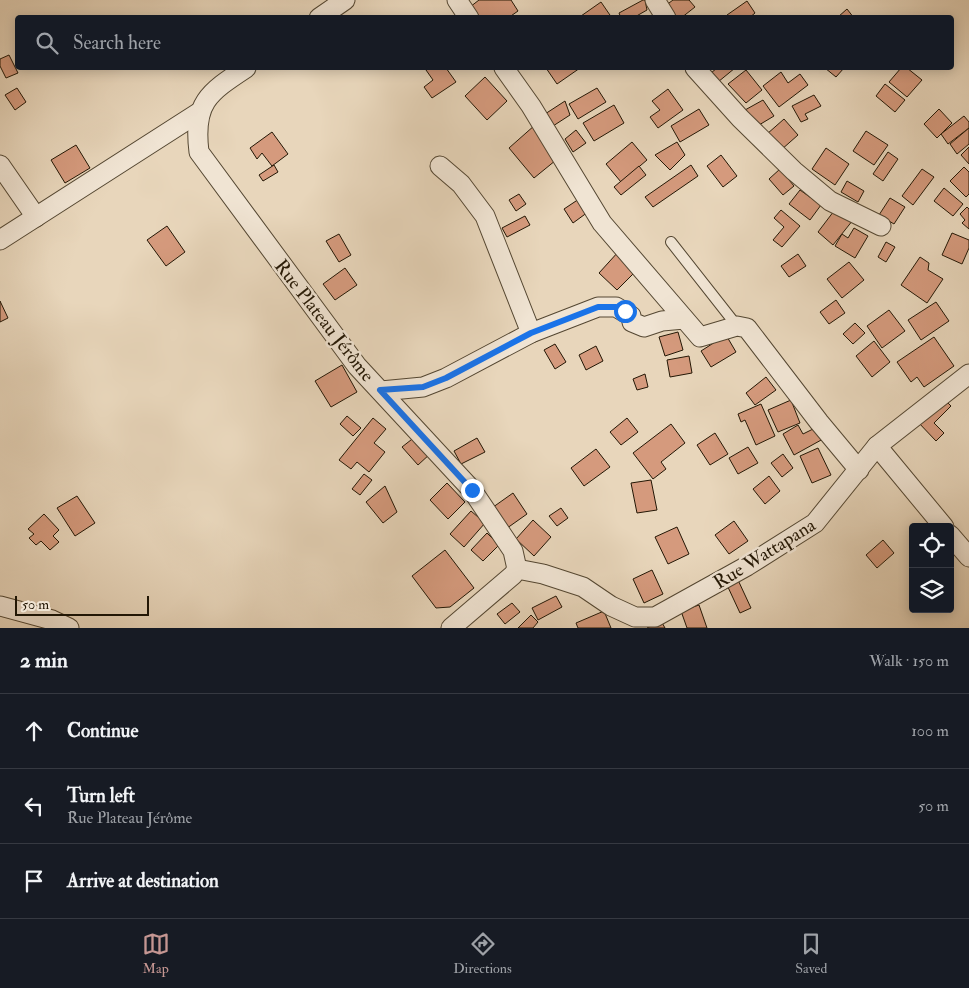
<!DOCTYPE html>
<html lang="en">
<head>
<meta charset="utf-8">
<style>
	:root { --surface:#171b24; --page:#242831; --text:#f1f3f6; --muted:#9ea1a6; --line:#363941; --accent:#c59692 }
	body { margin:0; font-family:"IM FELL Double Pica",serif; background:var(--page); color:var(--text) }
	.controls { position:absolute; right:15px; bottom:15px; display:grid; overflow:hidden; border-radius:5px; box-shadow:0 2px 12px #0003 }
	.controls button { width:45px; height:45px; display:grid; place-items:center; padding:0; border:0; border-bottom:1px solid var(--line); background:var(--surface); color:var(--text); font:25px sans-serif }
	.scale { position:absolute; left:15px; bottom:12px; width:134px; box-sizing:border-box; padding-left:5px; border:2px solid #231705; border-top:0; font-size:14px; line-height:18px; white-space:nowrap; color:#231705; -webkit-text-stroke:4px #f0e4d3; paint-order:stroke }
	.stop { position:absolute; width:15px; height:15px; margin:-11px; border:4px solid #1a73e8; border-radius:50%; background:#fff }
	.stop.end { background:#1a73e8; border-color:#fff; box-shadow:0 1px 5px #0008 }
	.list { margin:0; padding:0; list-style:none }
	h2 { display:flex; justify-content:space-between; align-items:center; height:65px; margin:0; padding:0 20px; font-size:21px }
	h2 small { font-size:16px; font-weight:400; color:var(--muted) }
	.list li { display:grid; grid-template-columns:32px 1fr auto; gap:15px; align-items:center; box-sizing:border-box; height:75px; padding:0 20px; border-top:1px solid var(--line) }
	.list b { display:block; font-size:19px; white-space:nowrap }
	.list p { margin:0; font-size:16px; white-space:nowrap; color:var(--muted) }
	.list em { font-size:16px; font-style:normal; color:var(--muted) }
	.icon { flex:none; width:28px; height:28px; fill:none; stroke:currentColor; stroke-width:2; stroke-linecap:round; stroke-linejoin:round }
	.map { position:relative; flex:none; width:969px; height:628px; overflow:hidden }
	.search { position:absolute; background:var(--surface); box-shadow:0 2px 12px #0003; left:15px; right:15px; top:15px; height:55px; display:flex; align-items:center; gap:12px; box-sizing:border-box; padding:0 18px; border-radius:5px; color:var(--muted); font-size:19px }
	.sheet { height:290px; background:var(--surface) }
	nav { display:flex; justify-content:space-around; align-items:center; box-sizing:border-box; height:70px; border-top:1px solid var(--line); background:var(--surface); font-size:14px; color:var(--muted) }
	nav a { display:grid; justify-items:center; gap:2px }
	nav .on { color:var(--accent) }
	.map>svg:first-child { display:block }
	.building { fill:#d59a7d; stroke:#231705 }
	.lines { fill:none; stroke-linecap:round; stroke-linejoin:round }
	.service-casing { stroke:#544732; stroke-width:12 }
	.minor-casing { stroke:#544732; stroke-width:21 }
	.service { stroke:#f0e4d3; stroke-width:10 }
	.minor { stroke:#f0e4d3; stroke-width:19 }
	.route { stroke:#1a73e8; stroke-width:6 }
	.labels { text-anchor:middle; stroke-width:5; stroke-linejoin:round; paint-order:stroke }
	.street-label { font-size:19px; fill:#231705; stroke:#f0e4d3 }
</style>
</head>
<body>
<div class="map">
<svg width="969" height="628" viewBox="0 0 969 628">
	<rect width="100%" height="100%" fill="#e8d6bb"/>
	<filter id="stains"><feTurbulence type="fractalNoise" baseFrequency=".004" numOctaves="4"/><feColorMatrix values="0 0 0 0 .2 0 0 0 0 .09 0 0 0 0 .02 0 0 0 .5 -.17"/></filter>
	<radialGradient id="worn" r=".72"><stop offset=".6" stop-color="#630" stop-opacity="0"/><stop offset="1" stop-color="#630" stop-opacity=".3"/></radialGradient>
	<g class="building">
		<path d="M479,0H511L518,11L508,18H477L470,7Z"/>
		<path d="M643,0H645L647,10L633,18H621L619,13Z"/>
		<path d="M673,0H689L695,7L681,18H674L665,6Z"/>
		<path d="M747,1L755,13L749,18H728L727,15Z"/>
		<path d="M601,2L612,18H582L581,16Z"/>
		<path d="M847,9L854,18H839L838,17Z"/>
		<path d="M9,55L18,73L6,78L0,66V59Z"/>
		<path d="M430,68H446L456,82L432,98L424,87L433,80L426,70Z"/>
		<path d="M546,68H580L557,84Z"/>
		<path d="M717,68H735L718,82L711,73Z"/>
		<path d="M825,68H844L836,77Z"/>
		<path d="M901,68H907L922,80L907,97L889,82Z"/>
		<path d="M746,70L762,90L746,103L728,84Z"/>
		<path d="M781,72L788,83L800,74L808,85L779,107L763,86Z"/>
		<path d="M485,77L507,101L487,120L465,96Z"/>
		<path d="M885,84L905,100L895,112L876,96Z"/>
		<path d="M17,88L26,102L15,110L5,95Z"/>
		<path d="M597,88L606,102L578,119L569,104Z"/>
		<path d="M668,89L683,110L658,128L650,117L660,110L652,101Z"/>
		<path d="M814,95L821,106L805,114L808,119L801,122L792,106Z"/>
		<path d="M763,100L774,116L759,125L745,110Z"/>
		<path d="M565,101L570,115L553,126L545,114Z"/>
		<path d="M614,105L624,123L594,141L583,123Z"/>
		<path d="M699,109L709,125L680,142L671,126Z"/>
		<path d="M939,109L952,123L937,138L924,124Z"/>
		<path d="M964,116L969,122V128L948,144L941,134Z"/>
		<path d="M784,119L798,135L781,150L767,134Z"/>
		<path d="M535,125L561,156L534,178L509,148Z"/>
		<path d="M969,128V144L957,154L950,144Z"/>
		<path d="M576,130L586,143L573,152L565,139Z"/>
		<path d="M866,131L888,145L874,165L853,151Z"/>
		<path d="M272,132L288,154L272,166L262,153L257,159L250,148Z"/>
		<path d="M632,142L647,160L621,182L606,164Z"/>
		<path d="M677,142L685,155L670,170L655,155Z"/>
		<path d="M76,145L90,168L65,183L51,160Z"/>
		<path d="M969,147V164L961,155Z"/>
		<path d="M826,148L849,164L835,185L812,169Z"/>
		<path d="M888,152L898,159L883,181L873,174Z"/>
		<path d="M721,155L737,176L723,187L707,166Z"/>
		<path d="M274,165L278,172L263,181L259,175Z"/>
		<path d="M691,165L698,176L653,207L645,197Z"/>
		<path d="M639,166L646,175L621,195L614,187Z"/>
		<path d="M964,167L969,172V194L966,197L950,181Z"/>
		<path d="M780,169L794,186L783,195L769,179Z"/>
		<path d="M922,169L934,177L913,205L902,196Z"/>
		<path d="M847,181L864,191L858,202L841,192Z"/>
		<path d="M944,188L963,204L953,216L934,201Z"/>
		<path d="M800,190L821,205L810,220L789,204Z"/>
		<path d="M519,194L526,204L516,211L509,200Z"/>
		<path d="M890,198L905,207L894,224L879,215Z"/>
		<path d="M579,199L588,212L573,223L564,209Z"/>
		<path d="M837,207L853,220L833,245L818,232Z"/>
		<path d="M967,207L969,209V229L962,223L965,220L960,214Z"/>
		<path d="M781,210L800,226L782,247L773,240L784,227L774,218Z"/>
		<path d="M525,216L530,225L507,237L502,228Z"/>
		<path d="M167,226L185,252L166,266L147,240Z"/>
		<path d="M854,228L868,236L855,258L835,246L842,234L848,238Z"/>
		<path d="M952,233L969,240V248L962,264L942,255Z"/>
		<path d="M339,234L351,255L339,262L326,241Z"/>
		<path d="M886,242L895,247L886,262L878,257Z"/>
		<path d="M619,251L637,270L617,290L599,273Z"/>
		<path d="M798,254L806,266L789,277L781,266Z"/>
		<path d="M920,257L929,263L928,270L943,279L927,303L901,285Z"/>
		<path d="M849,262L864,280L842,298L827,279Z"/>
		<path d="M345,268L357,285L335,300L323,284Z"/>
		<path d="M836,300L845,313L829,324L820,312Z"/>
		<path d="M0,301L8,318L0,322Z"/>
		<path d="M936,302L949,321L921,340L908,320Z"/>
		<path d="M889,310L905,331L882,348L867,326Z"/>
		<path d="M855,323L865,333L853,344L843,334Z"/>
		<path d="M678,332L683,350L665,356L659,337Z"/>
		<path d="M726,335L736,352L711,367L701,351Z"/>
		<path d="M934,337L954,366L924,387L917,377L911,382L897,362Z"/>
		<path d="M874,341L890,362L872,377L856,356Z"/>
		<path d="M555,344L566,362L555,369L544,350Z"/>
		<path d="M596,346L603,361L586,370L579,355Z"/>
		<path d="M689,356L692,373L670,377L667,360Z"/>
		<path d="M342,365L357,392L331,407L315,381Z"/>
		<path d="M645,374L648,387L637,390L633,379Z"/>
		<path d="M766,377L776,390L755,405L746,393Z"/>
		<path d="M942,397L951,406L934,423L944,433L936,441L917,421Z"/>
		<path d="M791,400L800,423L778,432L768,410Z"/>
		<path d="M761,404L775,436L756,445L745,420L741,422L738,414Z"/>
		<path d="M347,416L361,428L353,436L340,424Z"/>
		<path d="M373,418L386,429L374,443L385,452L369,472L357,462L351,469L339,460Z"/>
		<path d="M627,418L638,432L621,445L610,432Z"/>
		<path d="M671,424L685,443L661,462L666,469L653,479L633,453Z"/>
		<path d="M798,425L803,434L817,427L823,439L794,455L783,434Z"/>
		<path d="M715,433L728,454L710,465L697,445Z"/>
		<path d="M416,436L431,453L418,465L402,447Z"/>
		<path d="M477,438L485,452L461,464L454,451Z"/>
		<path d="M748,447L758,463L738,474L729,458Z"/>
		<path d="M818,448L831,475L812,483L800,456Z"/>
		<path d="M596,449L610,467L584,486L571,468Z"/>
		<path d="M783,454L793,468L782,477L771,463Z"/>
		<path d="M364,474L372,480L360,495L352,489Z"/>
		<path d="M769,476L780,491L765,504L753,489Z"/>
		<path d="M651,480L657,510L637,513L631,483Z"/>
		<path d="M447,483L465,502L448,519L430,500Z"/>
		<path d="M385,486L397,512L383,523L366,502Z"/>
		<path d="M513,493L527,514L503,531L489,510Z"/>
		<path d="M77,496L95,523L75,536L57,508Z"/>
		<path d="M561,508L568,518L557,526L549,516Z"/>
		<path d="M471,511L485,523L464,547L450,534Z"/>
		<path d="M44,514L59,530L53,536L59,542L50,550L41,541L36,545L29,538L34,534L28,529Z"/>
		<path d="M533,520L551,537L534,556L516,539Z"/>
		<path d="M734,521L748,541L729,554L715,535Z"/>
		<path d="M677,527L689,554L668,564L655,537Z"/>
		<path d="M487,533L499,545L483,561L471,550Z"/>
		<path d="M883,540L894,553L877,568L866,555Z"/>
		<path d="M445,550L474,588L450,607L436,608L412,576Z"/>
		<path d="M652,570L663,594L644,603L633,579Z"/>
		<path d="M738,580L751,608L740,613L727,585Z"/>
		<path d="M556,596L562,607L538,620L532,608Z"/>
		<path d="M512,603L520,612L505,624L497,614Z"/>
		<path d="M699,605L707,628H687L681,611Z"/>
		<path d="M604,611L611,628H578L576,623Z"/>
		<path d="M531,615L538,622L533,628H518Z"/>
		<path d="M661,621L665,628H647Z"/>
	</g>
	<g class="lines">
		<g class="service-casing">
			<path id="service" d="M671,242L737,326"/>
		</g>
		<g class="minor-casing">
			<g id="minor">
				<path d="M457,0L469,18"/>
				<path d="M655,0L666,18"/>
				<path d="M319,18L345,0"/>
				<path d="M246,68C208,93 193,103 199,152L357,366L472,490L513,551L517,569L513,575L451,628"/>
				<path d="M504,68L531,106L602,223L700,337L737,326L747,328L819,422L859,470"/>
				<path d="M695,68L740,118L794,171L830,201L881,226"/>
				<path d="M0,165L36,217"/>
				<path d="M440,166L461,184L485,216L531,333"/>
				<path d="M0,240L198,113"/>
				<path d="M381,391L423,387L446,378L531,333L598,307H616L631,316L632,322L644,327L662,321L684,319"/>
				<path d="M877,446L944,527"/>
				<path d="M950,535L969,557"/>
				<path d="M517,569L543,574L583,587L611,606L635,617H655L747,566L815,523L877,446L969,374"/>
				<path d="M0,606L52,620L69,628"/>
			</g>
		</g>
		<use href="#service" class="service"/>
		<use href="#minor" class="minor"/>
	</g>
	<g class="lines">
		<path class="route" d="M472,490L380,390L423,387L446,378L531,333L598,307H616L625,311"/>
	</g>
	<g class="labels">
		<g class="street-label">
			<text transform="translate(325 320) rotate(52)" y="7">Rue Plateau Jérôme</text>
			<text transform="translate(764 553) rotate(-32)" y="7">Rue Wattapana</text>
		</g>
	</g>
	<rect width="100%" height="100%" filter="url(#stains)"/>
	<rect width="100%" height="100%" fill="url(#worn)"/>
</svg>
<div class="controls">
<button><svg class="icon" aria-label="locate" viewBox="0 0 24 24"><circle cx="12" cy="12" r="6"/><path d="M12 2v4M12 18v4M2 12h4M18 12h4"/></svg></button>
<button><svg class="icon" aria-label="layers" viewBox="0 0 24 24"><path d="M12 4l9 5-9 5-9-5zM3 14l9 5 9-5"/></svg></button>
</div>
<div class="scale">50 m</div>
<div class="stop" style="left:625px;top:311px"></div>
<div class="stop end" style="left:472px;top:490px"></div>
<div class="search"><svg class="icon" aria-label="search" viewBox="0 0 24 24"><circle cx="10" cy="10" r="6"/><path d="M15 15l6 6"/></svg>Search here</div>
</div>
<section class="sheet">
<h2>2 min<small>Walk · 150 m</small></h2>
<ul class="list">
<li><svg class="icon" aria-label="ahead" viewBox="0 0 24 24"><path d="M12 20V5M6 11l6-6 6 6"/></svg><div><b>Continue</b></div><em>100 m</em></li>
<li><svg class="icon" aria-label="left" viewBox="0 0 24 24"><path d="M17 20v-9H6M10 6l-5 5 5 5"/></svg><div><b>Turn left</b><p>Rue Plateau Jérôme</p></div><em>50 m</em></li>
<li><svg class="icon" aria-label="arrive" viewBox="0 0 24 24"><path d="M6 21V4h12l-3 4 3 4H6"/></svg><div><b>Arrive at destination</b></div></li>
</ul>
</section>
<nav>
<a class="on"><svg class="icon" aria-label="map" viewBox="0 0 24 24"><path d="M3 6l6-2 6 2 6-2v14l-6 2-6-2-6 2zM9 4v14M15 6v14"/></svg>Map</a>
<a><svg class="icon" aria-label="directions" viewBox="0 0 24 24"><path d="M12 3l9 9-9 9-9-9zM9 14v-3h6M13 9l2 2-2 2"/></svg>Directions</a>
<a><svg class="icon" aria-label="saved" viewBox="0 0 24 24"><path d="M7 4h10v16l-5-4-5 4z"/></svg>Saved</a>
</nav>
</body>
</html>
